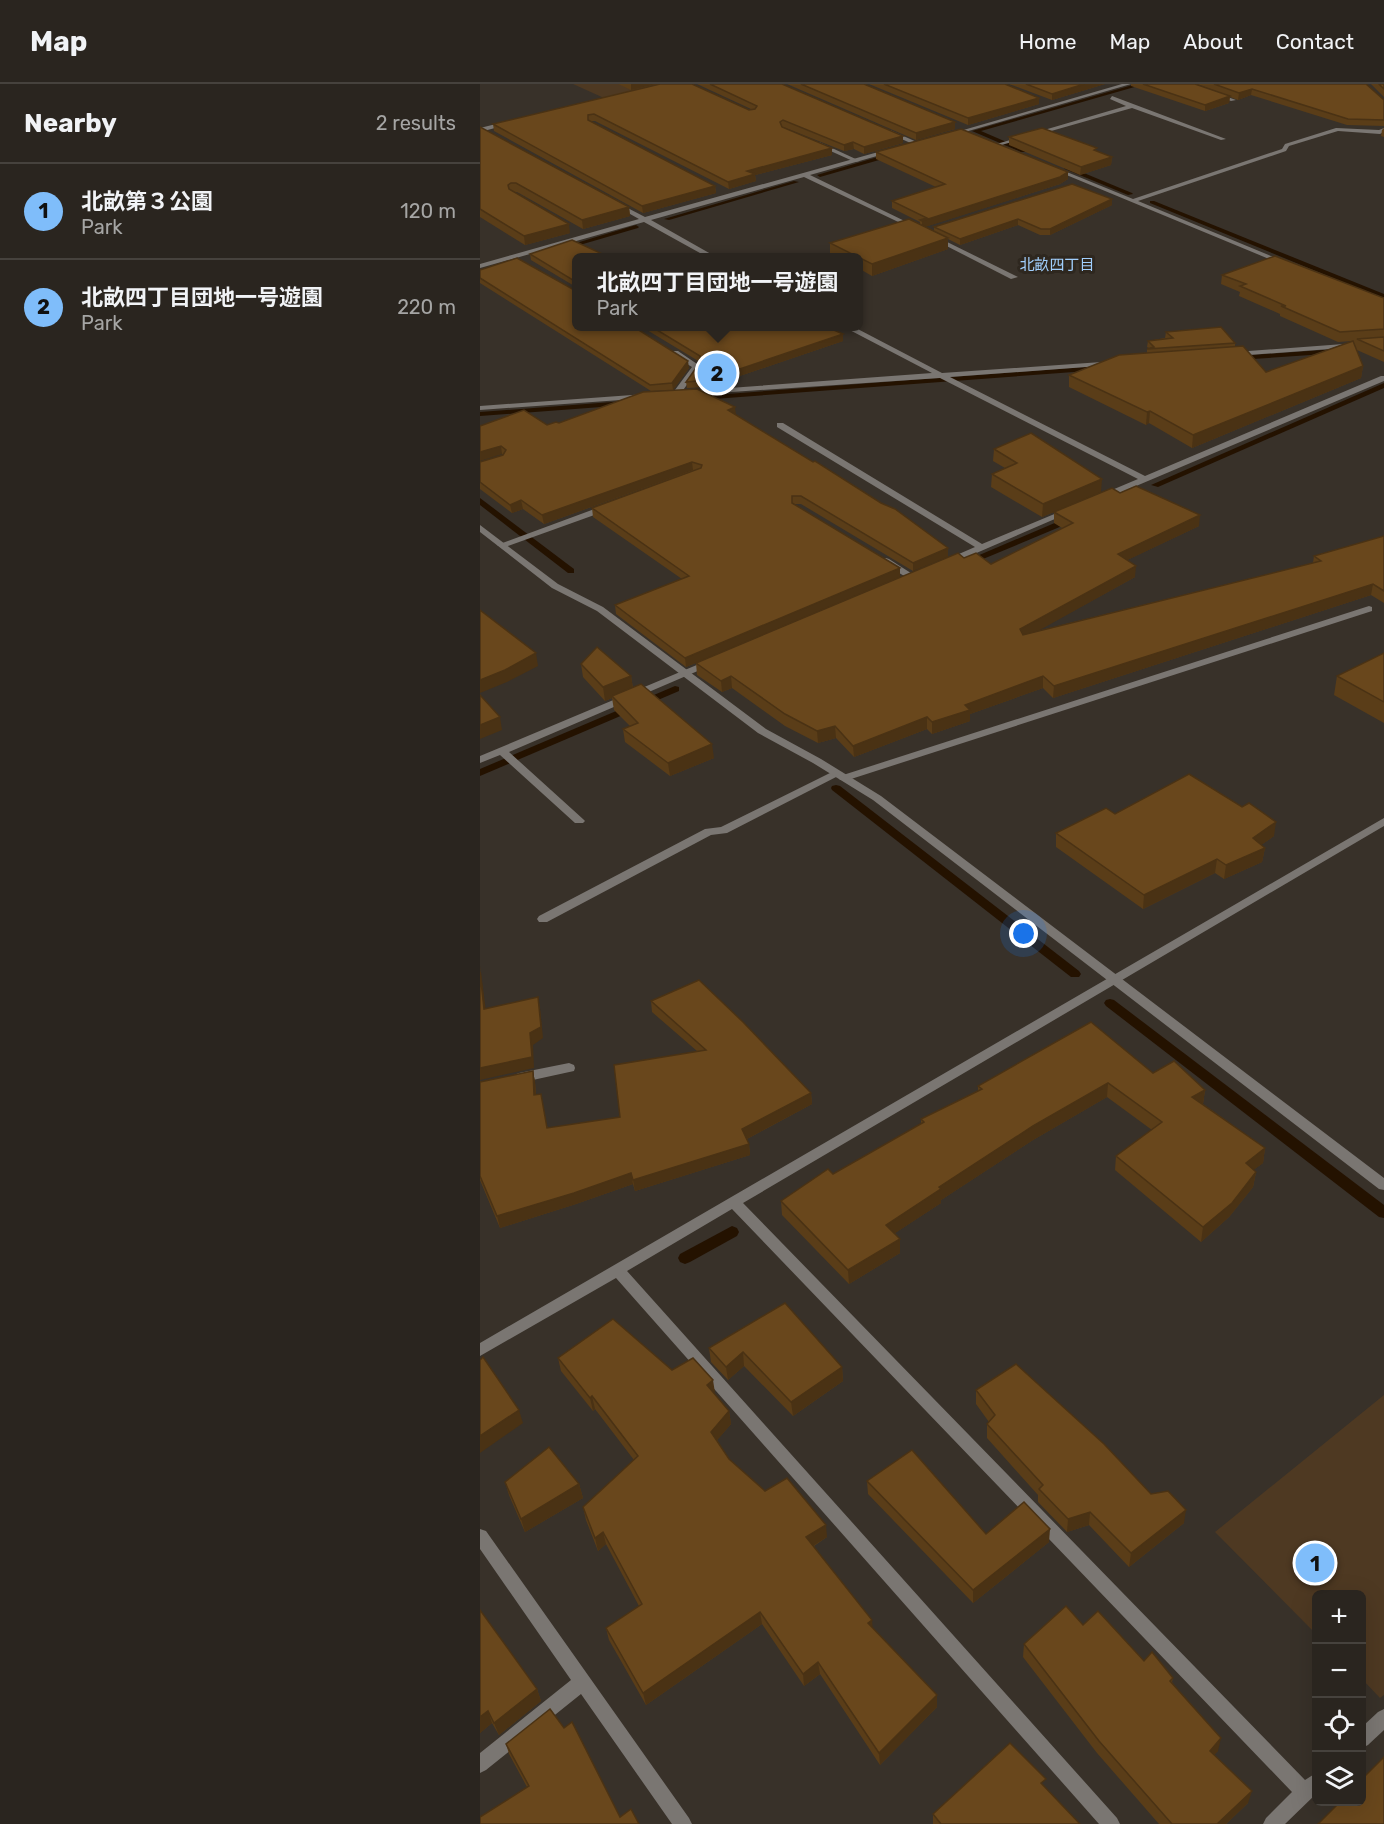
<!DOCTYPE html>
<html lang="en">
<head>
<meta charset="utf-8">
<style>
	:root { --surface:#2a251f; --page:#36312c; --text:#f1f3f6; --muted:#a5a5a4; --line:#46423d; --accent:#7fbdfa }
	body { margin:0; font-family:Rubik,"Noto Sans JP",sans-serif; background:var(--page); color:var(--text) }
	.controls { position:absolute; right:18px; bottom:18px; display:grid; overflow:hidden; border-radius:9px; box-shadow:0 6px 24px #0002 }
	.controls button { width:54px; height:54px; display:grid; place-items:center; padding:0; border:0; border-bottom:2px solid var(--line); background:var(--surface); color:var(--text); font:30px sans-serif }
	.you { position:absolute; left:544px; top:850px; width:21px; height:21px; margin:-15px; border:4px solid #fff; border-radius:50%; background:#1a73e8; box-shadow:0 0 0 9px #1a73e833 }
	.badge { display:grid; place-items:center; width:39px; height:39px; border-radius:50%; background:var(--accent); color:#111; font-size:20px; font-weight:700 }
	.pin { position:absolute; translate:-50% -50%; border:3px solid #fff; box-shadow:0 2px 6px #0006 }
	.popup { position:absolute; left:92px; top:169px; width:291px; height:78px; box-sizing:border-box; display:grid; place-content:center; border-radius:9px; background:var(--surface); filter:drop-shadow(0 2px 4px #0005); font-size:20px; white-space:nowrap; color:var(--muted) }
	.popup b { font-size:22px; color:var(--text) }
	.popup::after { content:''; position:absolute; left:50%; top:100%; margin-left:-12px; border:12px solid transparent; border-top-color:var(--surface) }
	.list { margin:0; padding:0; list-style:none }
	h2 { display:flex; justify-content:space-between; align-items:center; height:78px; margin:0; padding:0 24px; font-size:26px }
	h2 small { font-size:20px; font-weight:400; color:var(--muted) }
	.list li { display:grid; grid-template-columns:39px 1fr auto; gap:18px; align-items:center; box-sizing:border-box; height:96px; padding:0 24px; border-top:2px solid var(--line) }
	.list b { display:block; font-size:22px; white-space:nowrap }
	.list p { margin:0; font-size:20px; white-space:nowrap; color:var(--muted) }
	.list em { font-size:20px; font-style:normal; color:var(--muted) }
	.icon { flex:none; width:33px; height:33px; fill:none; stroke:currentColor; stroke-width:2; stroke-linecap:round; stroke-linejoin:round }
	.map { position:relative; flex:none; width:904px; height:1740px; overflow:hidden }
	header { display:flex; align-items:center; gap:36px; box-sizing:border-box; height:84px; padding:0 30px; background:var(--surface); border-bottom:2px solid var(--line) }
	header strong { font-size:28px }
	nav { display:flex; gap:33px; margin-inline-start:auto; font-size:21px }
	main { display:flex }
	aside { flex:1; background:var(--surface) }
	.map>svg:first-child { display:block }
	.green { fill:#4e3922 }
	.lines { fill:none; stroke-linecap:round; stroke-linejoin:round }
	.stream { fill:#241200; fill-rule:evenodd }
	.service { fill:#7a7672; fill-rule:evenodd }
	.minor { fill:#7a7672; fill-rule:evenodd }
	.tertiary { fill:#7a7672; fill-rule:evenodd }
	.wall { fill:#5a3d18 }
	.shaded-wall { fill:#4a3214 }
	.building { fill:#69471c; stroke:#4a3214; stroke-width:1.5 }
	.labels { text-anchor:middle; stroke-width:6; stroke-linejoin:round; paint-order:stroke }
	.far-neighbourhood-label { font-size:15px; fill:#a1cffd; stroke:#2e271f }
</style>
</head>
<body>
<header>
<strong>Map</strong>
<nav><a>Home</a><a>Map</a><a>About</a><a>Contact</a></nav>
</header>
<main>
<aside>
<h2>Nearby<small>2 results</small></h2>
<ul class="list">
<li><span class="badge">1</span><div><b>北畝第３公園</b><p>Park</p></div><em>120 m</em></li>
<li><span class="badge">2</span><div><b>北畝四丁目団地一号遊園</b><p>Park</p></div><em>220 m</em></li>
</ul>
</aside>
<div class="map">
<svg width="904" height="1740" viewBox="0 0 904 1740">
	<rect width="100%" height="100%" fill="#383129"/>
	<g class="green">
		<path d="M93,0H184L124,14Z"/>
		<path d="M904,1311V1611L900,1614L882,1595V1510H836V1550L735,1448Z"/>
	</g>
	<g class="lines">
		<g class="stream">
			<path d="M656,0H665L501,47L545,66V68H541L492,47Z"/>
			<path d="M411,69L413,70V72L340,93L337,91Z"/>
			<path d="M587,82L652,109L653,110L648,111L585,85L584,84Z"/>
			<path d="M314,97L319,98L189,136L184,135Z"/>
			<path d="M670,117H674L904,210V215L670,119Z"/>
			<path d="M156,141L159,143L158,144L86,165L83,163Z"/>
			<path d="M857,265L861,267L860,269L758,276L754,274L758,272Z"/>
			<path d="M618,282H621V286L220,316L216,314L220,312Z"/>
			<path d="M904,299V304L678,403L671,401Z"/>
			<path d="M145,317H148V321L0,332V328Z"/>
			<path d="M0,414L94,485V489H88L0,421Z"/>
			<path d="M591,432L594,433V437L491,480H485L483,478Z"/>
			<path d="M195,602L199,603V607L0,692V685Z"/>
			<path d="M356,701L360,702L599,887L601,890L599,893H591L352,706L351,704L352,702Z"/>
			<path d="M630,915L634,916L904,1121V1134L899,1133L626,922L624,919L626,916Z"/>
			<path d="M252,1142L257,1144L259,1148L257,1152L210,1178L205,1180L200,1178L198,1174L200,1170Z"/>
		</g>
		<path class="service" d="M335,58H339L380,77L375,78L335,60Z"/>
		<g class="minor">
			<path d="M642,0H651L471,52L466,51Z"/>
			<path d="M702,0H711L756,16L751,17Z"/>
			<path d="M632,12L746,55L741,56L652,24L518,62L513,61L646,22L630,15Z"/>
			<path d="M28,37L30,40L0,48V44Z"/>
			<path d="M856,44L899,46L904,44V48L900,50L858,47L809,62L806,67L658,117L808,179V181L806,182L572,85L577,84L653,115L802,65L805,60Z"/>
			<path d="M410,46L439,59L440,60L435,61L408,49Z"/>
			<path d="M409,65L411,68L330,91L437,143V145H433L324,93L171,136L238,174H229L164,138L0,184V180L159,135L134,121V119H138L165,133Z"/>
			<path d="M451,152H455L538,193L531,195L451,154Z"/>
			<path d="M362,242H372L462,289L636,277V281H633L470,293L665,392L901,292H904V297L623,416L619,413L620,411L658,395L460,294L208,311L204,309L208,307L452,289Z"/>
			<path d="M904,257V261L755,272L751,270L755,268Z"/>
			<path d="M192,267H198L220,282L199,312H196L192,310L212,283L192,271Z"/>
			<path d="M166,310H169V314L0,326V322Z"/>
			<path d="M297,339H303L502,460L584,426H590L591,428L471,480H465V476L495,463L297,343Z"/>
			<path d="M128,420L131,421V425L25,463L22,464L17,461Z"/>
			<path d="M406,474L409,475L437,493L432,496L429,495L403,479V475Z"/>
			<path d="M889,522L892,523V527L368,696H360L359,694L360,692Z"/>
			<path d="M231,575L236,578L234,580L29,668L103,735L105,737L103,739H95L20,671L0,679V672Z"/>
			<path d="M356,686L361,689L360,691L247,749L231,751L67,838H59L57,835L59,832L225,745L241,743Z"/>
			<path d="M904,734V742L263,1119L825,1696L836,1689V1710L805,1740H783L786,1734L812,1708L252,1125L147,1187L637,1734L640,1740H619L136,1194L0,1272V1259Z"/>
			<path d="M89,979L94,981L95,984L94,987L39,999L34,997L33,994L34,991L39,989Z"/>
			<path d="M0,1445L6,1447L209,1734L212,1740H192L101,1610L6,1686L0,1689V1669L91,1596L0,1465Z"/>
			<path d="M904,1625V1646L888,1661L882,1664V1643L898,1628Z"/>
		</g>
		<path class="tertiary" d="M0,441L78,500L123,523L286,645L341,675L401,712L904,1094V1106L899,1105L393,716L333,679L278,649L117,527L72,504L0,448Z"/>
	</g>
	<g class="wall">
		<path d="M138,0H176L151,6Z"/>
		<path d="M180,0L269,26L271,25L217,0H302L423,52V59L384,70L374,65L364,67L303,43L352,71L275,91L276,97L249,105L115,37H110L235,102L236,109L163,129L14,47L13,40Z"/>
		<path d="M307,0H384L475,45L436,56Z"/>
		<path d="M389,0H525L559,14V20L488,41Z"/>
		<path d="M529,0H625L572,16Z"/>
		<path d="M651,0H715L741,9L717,0H886L904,16V42L867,41L771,11L758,16L750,13L749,19L725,27L651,2Z"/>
		<path d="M891,0H904V13Z"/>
		<path d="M0,43L149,123L150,132L103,145L37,108H34L90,149L45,161L0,133Z"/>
		<path d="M904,44V53L901,52L902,46Z"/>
		<path d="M529,53L617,67L632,73L631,81L600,91L529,61Z"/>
		<path d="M396,68L588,95L580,100L444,143L454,148V143L632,115V121L570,151H560L538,141L480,161L468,155V165L392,192L378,184V174H356L350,171V159L440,141V138L412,124V117L456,103L396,75Z"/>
		<path d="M50,170L131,174L96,243L209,284L193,306L171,307L0,199V186L96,207V203L51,176Z"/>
		<path d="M742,191L904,214V278L877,266L883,282L881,294L712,364L669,339L666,341L589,303V291L667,269V265L669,264L667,263L668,257L685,254L686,248L755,259V262L786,288L872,257L858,258L800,232V230L759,212L760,208L741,200Z"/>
		<path d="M162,243H347L363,250V257L227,303L207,304L206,298L220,278Z"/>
		<path d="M256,331L468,464L433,487L321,420H314L420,484V493L206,583L136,530L135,521L202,495L113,433L112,424L214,386L64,440L43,425L32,429L0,405V378L23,371L0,342L67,341L79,339Z"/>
		<path d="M514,365L621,408L562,433L511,403L512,390L525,384L513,377Z"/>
		<path d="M640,409L719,442L647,476L655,493L557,547L833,479L834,472L904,452V519L891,511L573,614L563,604L490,630V637L452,650L447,645L374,673L356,654L338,659L305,642L252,604L242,608L217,591L216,579L484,474L511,480L582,444L574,439V428Z"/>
		<path d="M904,569V639L854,611L857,592Z"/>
		<path d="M101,580L151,592L153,604L234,674L190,692L145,658L143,645L150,642L134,626L132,614L125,617L103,593Z"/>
		<path d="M635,730L794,752L781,761L785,764L782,778L744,795L735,789L663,825L576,763V749Z"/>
		<path d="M171,917L331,1009L332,1020L267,1055L269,1060L270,1071L155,1107L153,1100L96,1120L20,1144L0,1096V998L53,987L55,998L56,1011L68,1044L140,1033L217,967L172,928Z"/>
		<path d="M673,989L725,1006L723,1020L785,1064L783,1079L773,1086L776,1088L773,1103L749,1133L721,1158L635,1086L636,1072L672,1046L627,1013L553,1056L461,1116V1119L415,1149L420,1155V1169L369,1200L302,1131L301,1117L353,1090L441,1040V1035L498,1007V1002Z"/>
		<path d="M229,1264L362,1283L363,1297L313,1332L264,1282L248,1296L231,1278Z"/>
		<path d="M78,1274L192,1286L234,1309L249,1327L251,1340L237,1356L249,1375L285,1407L347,1453L334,1462L393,1544L457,1611V1623L400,1681L340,1590L324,1602L282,1540L166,1621L129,1556L126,1544L159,1522L126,1460L118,1467L106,1436L103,1423L154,1376L115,1325L113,1327L81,1287Z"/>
		<path d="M496,1306L671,1410L704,1439L649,1483L609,1441L587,1448L558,1418V1411L507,1354V1340L509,1338L496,1320Z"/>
		<path d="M387,1397L506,1450L569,1458L493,1519L388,1410Z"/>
		<path d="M25,1398L99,1400L103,1414L45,1448L29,1411Z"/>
		<path d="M0,1526L57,1605L61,1617L19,1651L12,1639L0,1649Z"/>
		<path d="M603,1541L693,1594L692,1598L738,1667L734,1670L768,1719L746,1740H679L617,1669L543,1573L544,1560Z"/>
		<path d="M26,1660L140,1733L47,1703L29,1670Z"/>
		<path d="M453,1730L600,1740H453Z"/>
	</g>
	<g class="shaded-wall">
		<path d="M151,0H176L151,6Z"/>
		<path d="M604,0H625L572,16V10Z"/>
		<path d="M772,5L771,11L758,16L759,9Z"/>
		<path d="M750,12L749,19L725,27V21Z"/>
		<path d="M559,14V20L488,41V34Z"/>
		<path d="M475,38V45L436,56V49Z"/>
		<path d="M423,52V59L384,70V63Z"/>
		<path d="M373,58L374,65L364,67V61Z"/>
		<path d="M352,64V71L275,91L276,97L249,105L248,98L267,87Z"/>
		<path d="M632,73L631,81L600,91L601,83Z"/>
		<path d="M588,88V95L580,100L442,144V137Z"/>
		<path d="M235,102L236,109L163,129L162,122Z"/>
		<path d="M632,115V121L570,151V145Z"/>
		<path d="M149,123L150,132L103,145L102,136Z"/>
		<path d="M538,135V141L480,161V155Z"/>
		<path d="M89,140L90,149L45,161L44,152Z"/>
		<path d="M468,154V165L392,192V180Z"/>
		<path d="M363,250V257L227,303V296Z"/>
		<path d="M208,277L209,284L193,306L192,299Z"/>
		<path d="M883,282L881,294L712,364L713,351Z"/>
		<path d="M255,323L256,331L248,326Z"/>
		<path d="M670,327L669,339L666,341L667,328Z"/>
		<path d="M21,362L22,370L0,377V368Z"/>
		<path d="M212,378L213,386L64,440L62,431Z"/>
		<path d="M622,395L621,408L562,433L563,420Z"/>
		<path d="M41,416L43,425L32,429L30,421Z"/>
		<path d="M720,431L719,442L637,481L638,470Z"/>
		<path d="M468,464V473L433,487V479Z"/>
		<path d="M656,482L655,493L540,557V545Z"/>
		<path d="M420,484V493L206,583L205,574Z"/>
		<path d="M893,500L891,511L573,614L574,602Z"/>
		<path d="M56,569L58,582L27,598L0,609V596Z"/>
		<path d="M151,592L153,605L132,612V614L125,617L123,603Z"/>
		<path d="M251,592L252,604L242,608L241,597Z"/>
		<path d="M563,592V604L490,630V637L452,650V638L485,621Z"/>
		<path d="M20,633L22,646L0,655V641Z"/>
		<path d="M447,633V645L374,673L373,662Z"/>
		<path d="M355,642L356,654L338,659L337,647Z"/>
		<path d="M232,660L234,674L190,692L188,679Z"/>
		<path d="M796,738L794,752L771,768L773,754Z"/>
		<path d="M785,764L782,778L744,795L746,781Z"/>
		<path d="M737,775L735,789L663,825L664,811Z"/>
		<path d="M0,882L1,888L7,936L4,925Z"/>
		<path d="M58,913L60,924L63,954L53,961L54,984L0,996V984L50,949Z"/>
		<path d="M53,987L55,998L57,1023L54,1011Z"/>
		<path d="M628,999L627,1013L553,1056L461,1116V1119L406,1155V1141L459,1103L553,1042Z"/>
		<path d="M725,1006L723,1020L712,1013Z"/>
		<path d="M331,1009L332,1020L263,1057L262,1045Z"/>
		<path d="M269,1060L270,1071L155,1107L153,1096Z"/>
		<path d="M785,1064L783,1079L764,1093L766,1079Z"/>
		<path d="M776,1088L773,1103L749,1133L721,1158L723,1143Z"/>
		<path d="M151,1089L153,1100L96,1120L20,1144L17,1132Z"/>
		<path d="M420,1155V1169L369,1200L368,1186Z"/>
		<path d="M263,1268L264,1282L248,1296L246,1283Z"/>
		<path d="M362,1283L363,1297L313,1332L311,1318Z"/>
		<path d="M233,1296L235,1309L227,1301Z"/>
		<path d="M112,1312L115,1325L113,1327L110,1314Z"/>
		<path d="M39,1326L43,1339L0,1369V1352Z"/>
		<path d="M249,1327L251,1340L233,1361L231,1348Z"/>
		<path d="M99,1400L103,1414L45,1448L41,1435Z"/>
		<path d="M706,1426L704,1439L649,1483L651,1469Z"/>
		<path d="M610,1428L609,1441L587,1448L588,1435Z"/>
		<path d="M346,1441L347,1453L328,1465L326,1453Z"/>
		<path d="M570,1445L569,1458L493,1519V1506Z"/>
		<path d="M123,1448L126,1460L118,1467L115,1454Z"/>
		<path d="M280,1528L282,1540L166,1621L163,1609Z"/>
		<path d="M392,1536L393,1548L388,1539Z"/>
		<path d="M338,1578L340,1590L324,1602L323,1590Z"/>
		<path d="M57,1605L61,1617L19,1651L14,1639Z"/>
		<path d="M457,1611V1623L400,1681L399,1669Z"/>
		<path d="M8,1627L12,1639L0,1649V1633Z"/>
		<path d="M741,1654L738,1667L727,1679L730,1667Z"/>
		<path d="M772,1707L768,1719L746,1740H737Z"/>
	</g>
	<g class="building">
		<path d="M180,0H212L269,26L275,25L277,22L230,0H302L423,52L384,63L373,58L364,61L303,36L300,38L302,43L352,64L267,87L275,90L248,98L114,30L108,31V36L235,102L162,122L13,40Z"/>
		<path d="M321,0H384L475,38L436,49Z"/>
		<path d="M404,0H525L559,14L488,34Z"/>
		<path d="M546,0H604L572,10Z"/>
		<path d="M663,0H715L750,12L725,21Z"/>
		<path d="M734,0H886L904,16V36L868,35L772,5L759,9Z"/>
		<path d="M899,0H904V5Z"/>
		<path d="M0,43L149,123L102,136L36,99H31L28,101L29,105L89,140L44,152L0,125Z"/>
		<path d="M562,44L617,64L614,66L632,73L601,83L529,53Z"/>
		<path d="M481,45L588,88L580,93L442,137L440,136L447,134L412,117L465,100L396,68Z"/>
		<path d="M592,100L632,115L570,145H561L538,135L480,155L454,143Z"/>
		<path d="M429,135L468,154L392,180L350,159Z"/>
		<path d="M92,156L131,174H96V198L50,170Z"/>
		<path d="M795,172L904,214V245L860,248L801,222H806L760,202L766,200L742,191Z"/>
		<path d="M37,174L96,207V201V243H154L208,277L192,299L170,301L0,194V186Z"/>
		<path d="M172,243H347L363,250L227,296L206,298L221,277L220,272Z"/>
		<path d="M741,243L755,259L667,265L674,263L668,257L693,254L686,248Z"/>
		<path d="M904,253V267L877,255Z"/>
		<path d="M873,257L883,282L713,351L670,327L667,328L589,291L639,271L763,262L786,288Z"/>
		<path d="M217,305L255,323L248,326L333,378L335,377L401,419L415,425L468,464L433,479L321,412H312V419L420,484L205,574L135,521L209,492L112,424L221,384L222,381L212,378L62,431L41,416L30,421L0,398V378L23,371L26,366L21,362L0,368V342L44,326L67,341L76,338L79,339L163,308Z"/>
		<path d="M551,349L622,395L563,420L512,390L537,379L514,365Z"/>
		<path d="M656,402L720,431L638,470L656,482L540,545L543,551L841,477L834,472L904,452V507L893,500L574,602L563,592L485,621L490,626L452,638L447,633L373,662L355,642L337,647L305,630L251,592L241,597L216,579L478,469L484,474L496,469L511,480L593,439L574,428L632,404L640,409Z"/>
		<path d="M0,526L56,569L25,586L0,596Z"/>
		<path d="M117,563L151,592L123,603L101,580Z"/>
		<path d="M904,569V618L857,592Z"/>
		<path d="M161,600L232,660L188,679L143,645L158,639L132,612Z"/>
		<path d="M0,611L20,633L0,641Z"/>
		<path d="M709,690L762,723L769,719L796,738L773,754L785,764L746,781L737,775L664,811L576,749L626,724L635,730Z"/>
		<path d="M0,888L4,925L58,913L61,943L50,949L52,973L0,984Z"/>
		<path d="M219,896L263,938L331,1009L262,1045L269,1060L153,1096L151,1089L94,1109L17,1132L0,1092V998L53,987L54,1011L61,1010L67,1044L140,1033L134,981L226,966L171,917Z"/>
		<path d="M611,938L673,989L694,977L725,1006L712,1013L785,1064L766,1079L776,1088L752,1119L723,1143L636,1072L682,1038L628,999L553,1042L459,1103L461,1105L406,1141L420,1155L368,1186L301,1117L348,1085L353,1090L444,1038L441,1035L502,1005L498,1002Z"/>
		<path d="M305,1219L362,1283L311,1318L263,1268L246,1283L229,1264Z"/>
		<path d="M133,1235L192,1286L213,1274L233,1296L227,1301L249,1327L231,1348L249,1375L285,1407L307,1394L346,1441L326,1453L392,1536L388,1539L457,1611L399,1669L338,1578L323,1590L280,1528L163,1609L126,1544L162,1520L123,1448L115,1454L103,1423L158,1372L112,1312L110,1314L78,1274Z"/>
		<path d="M3,1273L39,1326L0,1352V1276Z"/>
		<path d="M536,1280L624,1360L671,1410L688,1407L706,1426L651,1469L610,1428L588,1435L559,1405L563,1401L507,1340L515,1331L496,1306Z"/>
		<path d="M69,1363L99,1400L41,1435L25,1398Z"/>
		<path d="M432,1366L506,1450L544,1418L570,1445L493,1506L387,1397Z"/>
		<path d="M586,1522L603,1541L618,1527L664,1577L672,1568L693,1594L690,1597L741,1654L730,1667L772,1707L737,1740H692L619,1657L544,1560Z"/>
		<path d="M0,1526L57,1605L14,1639L8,1627L0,1633Z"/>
		<path d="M70,1625L84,1644L92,1638L140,1733L151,1725L159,1740H0V1733L49,1702L26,1660Z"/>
		<path d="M530,1659L566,1695L561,1699L600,1740H461L453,1730Z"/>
		<path d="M904,1673V1740H838L860,1718H882V1695Z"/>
	</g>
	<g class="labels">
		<g class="far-neighbourhood-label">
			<text x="577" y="186">北畝四丁目</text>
		</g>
	</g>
</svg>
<div class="controls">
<button>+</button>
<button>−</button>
<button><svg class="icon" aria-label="locate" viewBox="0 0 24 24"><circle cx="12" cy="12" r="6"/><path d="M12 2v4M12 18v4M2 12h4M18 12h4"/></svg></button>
<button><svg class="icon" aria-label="layers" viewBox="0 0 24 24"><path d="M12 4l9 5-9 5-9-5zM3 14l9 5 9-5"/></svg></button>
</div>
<div class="you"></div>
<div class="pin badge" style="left:835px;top:1479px">1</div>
<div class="pin badge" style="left:237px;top:289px">2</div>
<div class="popup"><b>北畝四丁目団地一号遊園</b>Park</div>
</div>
</main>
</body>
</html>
